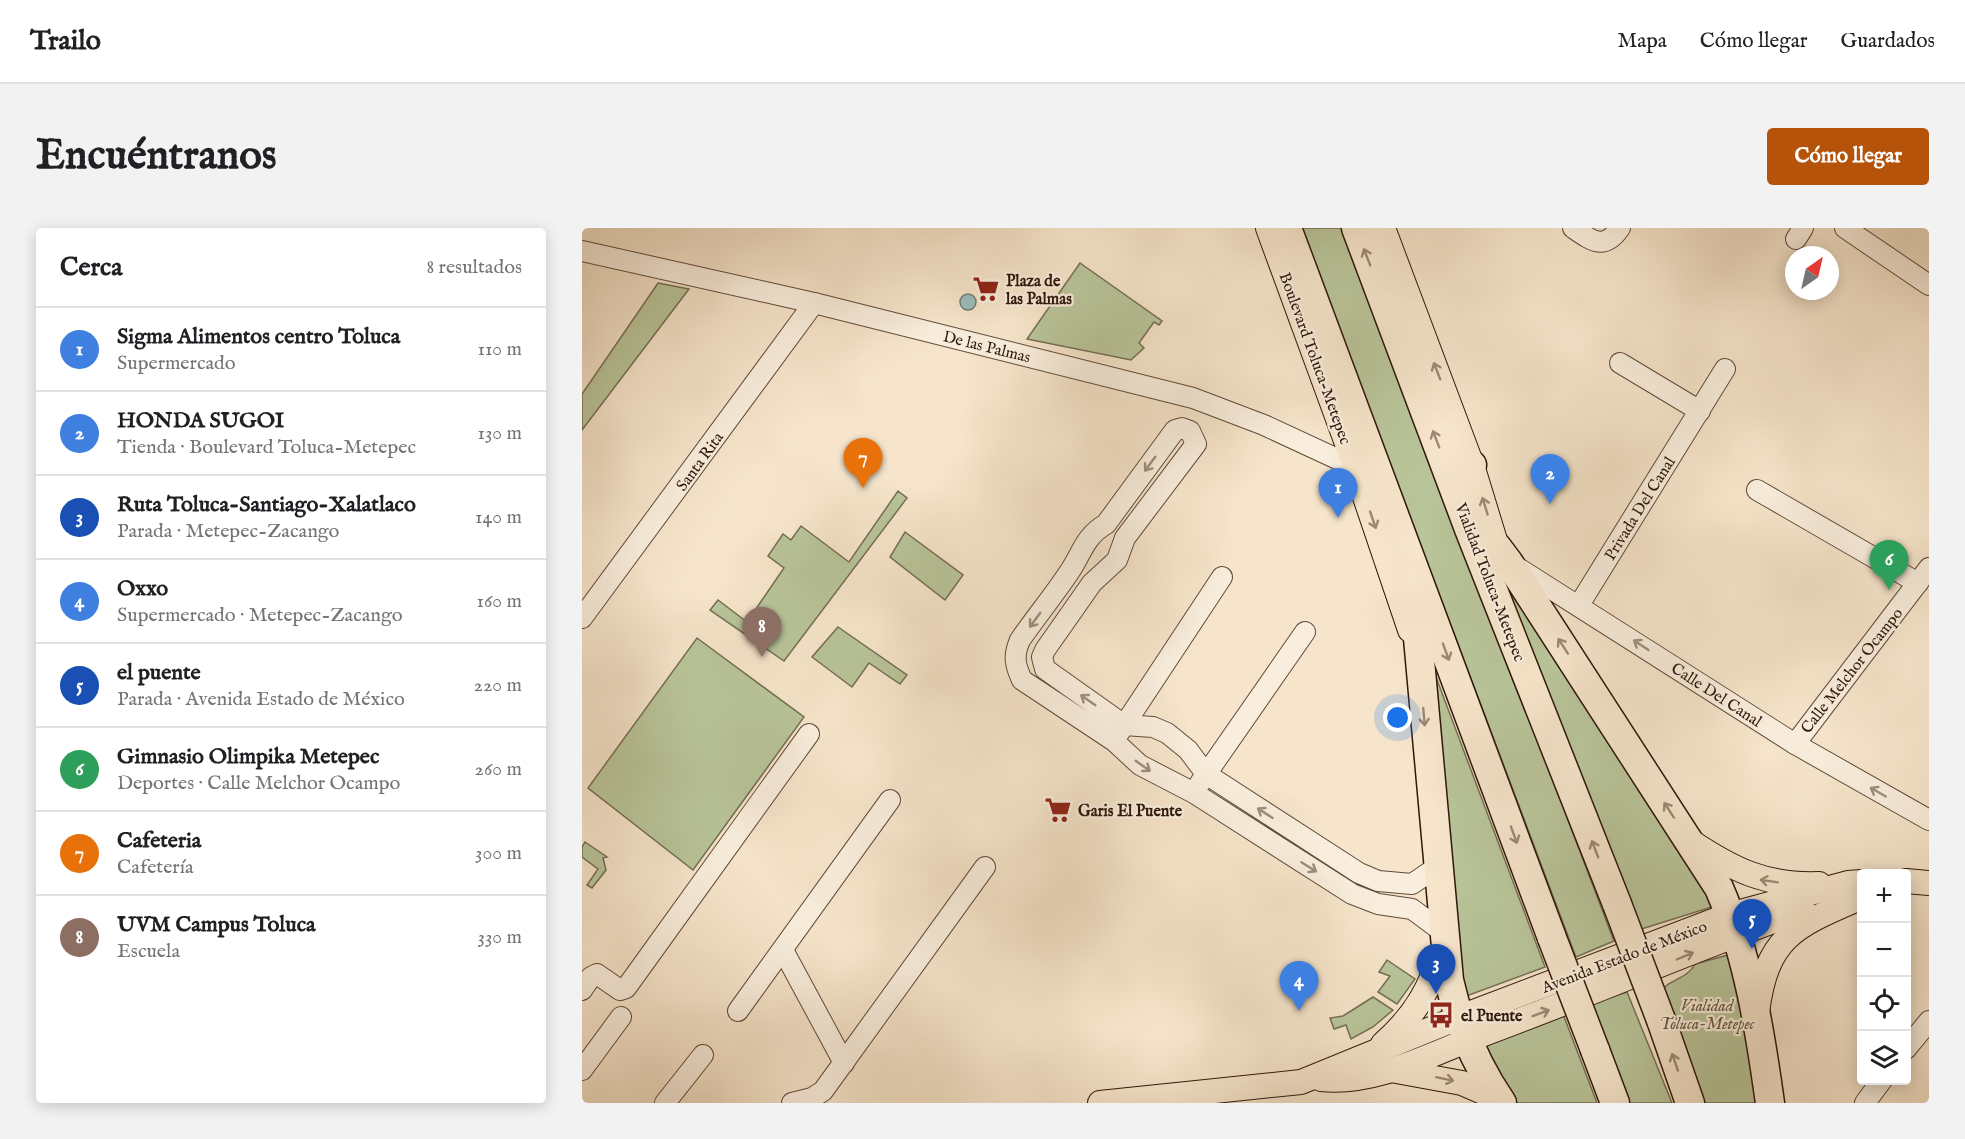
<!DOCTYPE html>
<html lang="es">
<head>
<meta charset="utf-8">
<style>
	:root { --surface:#fff; --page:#f2f2f2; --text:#202124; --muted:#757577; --line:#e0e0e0; --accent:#b45309 }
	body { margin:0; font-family:"IM FELL English",serif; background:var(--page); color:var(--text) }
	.controls { position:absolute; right:18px; bottom:18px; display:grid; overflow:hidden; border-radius:6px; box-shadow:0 3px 15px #0003 }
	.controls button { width:54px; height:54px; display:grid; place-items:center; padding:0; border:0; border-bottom:2px solid var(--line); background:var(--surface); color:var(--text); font:30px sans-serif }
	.compass { position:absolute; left:1203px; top:18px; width:54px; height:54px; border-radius:50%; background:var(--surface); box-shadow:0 3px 15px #0003; rotate:34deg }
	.you { position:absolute; left:816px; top:490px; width:21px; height:21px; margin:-15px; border:4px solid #fff; border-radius:50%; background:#1a73e8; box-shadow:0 0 0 9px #1a73e833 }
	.badge { display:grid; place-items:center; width:39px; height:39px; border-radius:50%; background:var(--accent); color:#fff; font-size:20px; font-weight:700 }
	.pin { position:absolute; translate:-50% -50px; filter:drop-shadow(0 2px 3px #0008) }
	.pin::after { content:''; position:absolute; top:32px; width:21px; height:18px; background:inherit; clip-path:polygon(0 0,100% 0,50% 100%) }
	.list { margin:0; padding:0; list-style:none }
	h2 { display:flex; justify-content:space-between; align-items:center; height:78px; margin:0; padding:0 24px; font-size:26px }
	h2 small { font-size:20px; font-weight:400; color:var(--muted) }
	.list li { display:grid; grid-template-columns:39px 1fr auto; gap:18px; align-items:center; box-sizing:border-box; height:84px; padding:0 24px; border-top:2px solid var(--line) }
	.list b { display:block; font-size:22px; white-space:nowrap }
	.list p { margin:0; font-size:20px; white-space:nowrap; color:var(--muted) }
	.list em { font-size:20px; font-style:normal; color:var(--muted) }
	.icon { flex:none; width:33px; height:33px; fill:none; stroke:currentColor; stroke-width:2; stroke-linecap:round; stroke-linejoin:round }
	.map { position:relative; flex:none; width:1347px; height:875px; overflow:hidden; border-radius:6px }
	header { display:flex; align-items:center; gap:36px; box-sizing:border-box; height:84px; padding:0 30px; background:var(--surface); border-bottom:2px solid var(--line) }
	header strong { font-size:28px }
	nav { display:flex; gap:33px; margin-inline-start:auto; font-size:21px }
	.intro { display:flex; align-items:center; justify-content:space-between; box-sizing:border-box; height:144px; padding:0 36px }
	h1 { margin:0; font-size:42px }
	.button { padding:15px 27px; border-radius:6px; background:var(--accent); color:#fff; font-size:21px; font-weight:700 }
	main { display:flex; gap:36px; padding:0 36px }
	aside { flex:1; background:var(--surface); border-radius:6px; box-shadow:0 3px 15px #0003 }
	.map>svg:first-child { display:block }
	.green { fill:#b9c59a; stroke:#746e52; stroke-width:1.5 }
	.water { fill:#9dbebb; stroke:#717b74; stroke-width:1.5 }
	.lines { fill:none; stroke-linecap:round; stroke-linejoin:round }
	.minor-casing { stroke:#604a3a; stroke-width:22 }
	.major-casing { stroke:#2e160a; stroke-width:26 }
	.highway-casing { stroke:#2e160a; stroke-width:31 }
	.minor { stroke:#f9eedd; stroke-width:20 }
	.major { stroke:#f6e5cb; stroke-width:24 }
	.highway { stroke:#f6e5cb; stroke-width:28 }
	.highway-bridge-casing { stroke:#2e160a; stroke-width:31; stroke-linecap:butt }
	.highway-bridge { stroke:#f6e5cb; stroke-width:28 }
	.oneway { stroke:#9c8874 }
	.oneway2 { stroke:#9e8d7e }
	.labels { text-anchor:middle; stroke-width:4.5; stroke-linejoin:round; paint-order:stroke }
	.poi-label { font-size:16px; font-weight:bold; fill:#2e160a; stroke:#f9eedd; text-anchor:start }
	.street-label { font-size:16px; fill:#2e160a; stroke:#f9eedd }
	.park-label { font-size:16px; font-style:italic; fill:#5f533c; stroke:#f9eedd }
</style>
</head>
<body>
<header>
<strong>Trailo</strong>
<nav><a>Mapa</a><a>Cómo llegar</a><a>Guardados</a></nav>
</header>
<div class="intro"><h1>Encuéntranos</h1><a class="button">Cómo llegar</a></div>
<main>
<aside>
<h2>Cerca<small>8 resultados</small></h2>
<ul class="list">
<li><span class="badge" style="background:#3f7fe0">1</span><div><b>Sigma Alimentos centro Toluca</b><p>Supermercado</p></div><em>110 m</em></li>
<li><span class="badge" style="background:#3f7fe0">2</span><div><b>HONDA SUGOI</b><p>Tienda · Boulevard Toluca-Metepec</p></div><em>130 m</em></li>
<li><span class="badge" style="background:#1a4fb4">3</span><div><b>Ruta Toluca-Santiago-Xalatlaco</b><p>Parada · Metepec-Zacango</p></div><em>140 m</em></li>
<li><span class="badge" style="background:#3f7fe0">4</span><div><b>Oxxo</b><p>Supermercado · Metepec-Zacango</p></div><em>160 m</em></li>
<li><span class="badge" style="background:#1a4fb4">5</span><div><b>el puente</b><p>Parada · Avenida Estado de México</p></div><em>220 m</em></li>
<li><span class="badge" style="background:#2e9e5b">6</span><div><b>Gimnasio Olimpika Metepec</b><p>Deportes · Calle Melchor Ocampo</p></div><em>260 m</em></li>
<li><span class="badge" style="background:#e8710a">7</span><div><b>Cafeteria</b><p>Cafetería</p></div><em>300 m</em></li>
<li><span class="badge" style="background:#8d6e63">8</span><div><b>UVM Campus Toluca</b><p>Escuela</p></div><em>330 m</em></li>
</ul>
</aside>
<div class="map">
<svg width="1347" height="875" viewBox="0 0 1347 875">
	<rect width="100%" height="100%" fill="#f6e5cb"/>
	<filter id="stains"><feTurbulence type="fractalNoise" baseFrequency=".00333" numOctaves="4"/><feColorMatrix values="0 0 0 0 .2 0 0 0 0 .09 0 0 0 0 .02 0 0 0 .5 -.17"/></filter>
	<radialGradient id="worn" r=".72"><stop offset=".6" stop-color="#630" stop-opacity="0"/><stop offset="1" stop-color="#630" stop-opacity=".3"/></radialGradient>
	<g class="green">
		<path d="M719,0H761L1032,713L994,729Z"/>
		<path d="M498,35L580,93L577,97L572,94L557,115L562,120L549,132L445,111Z"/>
		<path d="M76,55L107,61L0,202V166Z"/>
		<path d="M316,263L325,270L202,433L128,382L136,372L165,394L202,340L186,328L201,306L209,312L219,298L267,334Z"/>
		<path d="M323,304L381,347L363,372L308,329Z"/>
		<path d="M916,345L1122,648L1133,678L1053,703Z"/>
		<path d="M256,399L325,447L318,456L287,435L270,459L230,429Z"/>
		<path d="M115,410L222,489L111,642L6,560Z"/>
		<path d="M842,417L963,739L879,770Z"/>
		<path d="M3,614L25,629L21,630L24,642L10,660L5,657L16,641L0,629V619Z"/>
		<path d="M1146,727L1161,770L1180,875H1117L1077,766C1085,751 1105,752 1113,736Z"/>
		<path d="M805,732L833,751L815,776L796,764L808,748L797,744Z"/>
		<path d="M1045,764L1090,875H1047L1009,775Z"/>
		<path d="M791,769L811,782L791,799L769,811L764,797L752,801L748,790L761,788Z"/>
		<path d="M981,786L1015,875H933L900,812Z"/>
	</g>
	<circle class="water" cx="386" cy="74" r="8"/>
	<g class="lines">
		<g class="minor-casing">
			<g id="minor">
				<path d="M991,0C1010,13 1022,23 1038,0"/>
				<path d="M1263,0L1347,57"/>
				<path d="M1214,11L1221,0"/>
				<path d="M0,23L232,75L611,170L682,197L779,242"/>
				<path d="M1038,135L1118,183"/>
				<path d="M1175,262L1336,355"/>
				<path d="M933,338L1213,516L1347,592"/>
				<path d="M997,377L1143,141"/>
				<path d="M0,390L232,75"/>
				<path d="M537,505L640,349"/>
				<path d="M1213,516L1347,340"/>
				<path d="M618,555L723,404"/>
				<path d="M855,639L830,656L796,653L777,645L624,546L606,522L585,505L571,499L542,497L463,441L460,429L463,422L510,355L535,332L543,310L614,216L608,203L600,200L593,202L524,296C503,308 500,325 488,343C472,367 454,389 438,412C431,428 433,437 440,452L532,513L558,537L612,565L770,666L796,676L830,681L861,704"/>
				<path d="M201,722L262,835"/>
				<path d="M0,762L9,749L15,746L38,762L44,760L227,506"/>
				<path d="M156,783L308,572"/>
				<path d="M1324,821L1347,793"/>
				<path d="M0,842L39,789"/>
				<path d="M83,875L121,827"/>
				<path d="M210,875L230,870L241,863L403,639"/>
				<path d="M1283,875L1300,852"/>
			</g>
		</g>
		<g class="major-casing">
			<g id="major">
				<path d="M686,0L763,210L828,402"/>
				<path d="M801,0L890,237L915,319"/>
				<path d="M1108,613C1151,642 1184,658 1237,656"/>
				<path d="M1324,653L1347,655"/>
				<path d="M1175,784C1185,708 1213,698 1278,670"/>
				<path d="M801,816C835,786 848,760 862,718"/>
				<path d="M809,842L880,855L917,871"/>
				<path d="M739,851C793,857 849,826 899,807C1007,767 1113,721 1221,682"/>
				<path d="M518,875L719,854L876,790L1147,687L1266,655L1280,654"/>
			</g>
		</g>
		<g class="highway-casing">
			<g id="highway">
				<path d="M705,0L970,710"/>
				<path d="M774,0L887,301L1035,676"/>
				<path d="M875,266L890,237"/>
				<path d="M888,301L915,319L927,335L1137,660C1166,727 1178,803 1188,875"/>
				<path d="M832,366L867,752C877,797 894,837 920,875"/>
				<path d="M1079,792L1108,875"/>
				<path d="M1013,822L1033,875"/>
			</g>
		</g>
		<use href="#minor" class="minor"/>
		<use href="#major" class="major"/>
		<use href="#highway" class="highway"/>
		<g class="highway-bridge-casing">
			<g id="highway-bridge">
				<path d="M1035,676L1079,792"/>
				<path d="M970,710L1013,822"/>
			</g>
		</g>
		<use href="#highway-bridge" class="highway-bridge"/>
	</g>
	<defs><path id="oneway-shaft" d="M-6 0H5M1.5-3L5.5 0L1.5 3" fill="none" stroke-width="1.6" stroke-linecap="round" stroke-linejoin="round" transform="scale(1.5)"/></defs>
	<g class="oneway">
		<use href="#oneway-shaft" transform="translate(785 29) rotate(-111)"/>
		<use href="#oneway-shaft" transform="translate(855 143) rotate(-111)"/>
		<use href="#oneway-shaft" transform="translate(854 211) rotate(-111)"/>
		<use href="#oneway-shaft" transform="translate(903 278) rotate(-107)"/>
		<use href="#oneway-shaft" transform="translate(791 292) rotate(71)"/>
		<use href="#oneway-shaft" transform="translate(981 418) rotate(-123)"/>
		<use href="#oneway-shaft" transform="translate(864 424) rotate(70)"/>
		<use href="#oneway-shaft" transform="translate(842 489) rotate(85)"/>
		<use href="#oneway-shaft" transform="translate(1087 582) rotate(-123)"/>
		<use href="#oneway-shaft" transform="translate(932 607) rotate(70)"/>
		<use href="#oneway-shaft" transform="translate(1013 621) rotate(-111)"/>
		<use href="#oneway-shaft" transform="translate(1187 653) rotate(-171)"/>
		<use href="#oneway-shaft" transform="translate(1103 728) rotate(-23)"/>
		<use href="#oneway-shaft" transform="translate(959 785) rotate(-21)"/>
		<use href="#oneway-shaft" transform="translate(1093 834) rotate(-109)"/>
		<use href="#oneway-shaft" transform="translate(863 851) rotate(12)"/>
	</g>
	<g class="oneway2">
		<use href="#oneway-shaft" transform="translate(568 236) rotate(126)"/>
		<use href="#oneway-shaft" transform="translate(453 392) rotate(126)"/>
		<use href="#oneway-shaft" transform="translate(1059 417) rotate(-147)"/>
		<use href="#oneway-shaft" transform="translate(506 472) rotate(-145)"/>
		<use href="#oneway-shaft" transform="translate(561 538) rotate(35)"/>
		<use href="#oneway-shaft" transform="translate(1296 564) rotate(-150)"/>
		<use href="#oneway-shaft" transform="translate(683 585) rotate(-147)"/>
		<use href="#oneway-shaft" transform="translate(727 639) rotate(32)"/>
	</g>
	<defs>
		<g id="supermarket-bare" transform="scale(2.07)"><path d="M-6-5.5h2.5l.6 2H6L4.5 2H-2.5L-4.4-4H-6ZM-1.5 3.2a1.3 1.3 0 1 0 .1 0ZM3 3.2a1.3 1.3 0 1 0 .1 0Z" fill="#8f2418" stroke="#f9eedd" stroke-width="2.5" paint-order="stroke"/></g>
		<g id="bus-bare" transform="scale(2.07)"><path d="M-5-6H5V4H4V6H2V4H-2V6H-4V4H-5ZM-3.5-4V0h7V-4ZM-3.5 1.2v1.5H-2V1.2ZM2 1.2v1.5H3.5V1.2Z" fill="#8f2418" stroke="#f9eedd" stroke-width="2.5" paint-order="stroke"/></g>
	</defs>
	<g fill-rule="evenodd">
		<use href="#supermarket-bare" x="404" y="61"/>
		<use href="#supermarket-bare" x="476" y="582"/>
		<use href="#bus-bare" x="859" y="787"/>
	</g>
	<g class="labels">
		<g class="poi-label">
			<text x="424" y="58">Plaza de<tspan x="424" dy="18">las Palmas</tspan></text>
			<text x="496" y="588">Garis El Puente</text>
			<text x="879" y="793">el Puente</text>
		</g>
		<g class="street-label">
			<text transform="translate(405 118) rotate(14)" y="6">De las Palmas</text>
			<text transform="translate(734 130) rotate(70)" y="6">Boulevard Toluca-Metepec</text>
			<text transform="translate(117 233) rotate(-54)" y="6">Santa Rita</text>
			<text transform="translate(1057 280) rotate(-58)" y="6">Privada Del Canal</text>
			<text transform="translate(909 354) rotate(69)" y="6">Vialidad Toluca-Metepec</text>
			<text transform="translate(1269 442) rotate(-52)" y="6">Calle Melchor Ocampo</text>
			<text transform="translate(1135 466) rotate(33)" y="6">Calle Del Canal</text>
			<text transform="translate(1042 728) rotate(-21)" y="6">Avenida Estado de México</text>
		</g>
		<g class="park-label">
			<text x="1125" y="783">Vialidad<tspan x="1125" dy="18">Toluca-Metepec</tspan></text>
		</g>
	</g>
	<rect width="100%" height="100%" filter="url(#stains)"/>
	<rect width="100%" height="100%" fill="url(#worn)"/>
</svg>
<div class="controls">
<button>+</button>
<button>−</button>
<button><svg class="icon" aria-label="locate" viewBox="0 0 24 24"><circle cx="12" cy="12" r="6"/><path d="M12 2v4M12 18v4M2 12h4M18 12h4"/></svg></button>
<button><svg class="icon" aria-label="layers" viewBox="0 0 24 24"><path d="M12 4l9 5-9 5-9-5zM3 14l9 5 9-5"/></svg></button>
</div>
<svg class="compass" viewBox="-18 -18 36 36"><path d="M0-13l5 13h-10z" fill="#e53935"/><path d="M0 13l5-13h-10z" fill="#757577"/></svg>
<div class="you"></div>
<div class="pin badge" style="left:756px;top:290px;background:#3f7fe0">1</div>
<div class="pin badge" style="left:968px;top:276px;background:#3f7fe0">2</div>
<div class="pin badge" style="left:854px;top:766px;background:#1a4fb4">3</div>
<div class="pin badge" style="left:717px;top:783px;background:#3f7fe0">4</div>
<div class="pin badge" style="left:1170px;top:721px;background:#1a4fb4">5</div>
<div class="pin badge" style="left:1307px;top:362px;background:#2e9e5b">6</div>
<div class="pin badge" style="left:281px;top:260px;background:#e8710a">7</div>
<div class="pin badge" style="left:180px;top:429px;background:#8d6e63">8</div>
</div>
</main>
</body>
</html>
